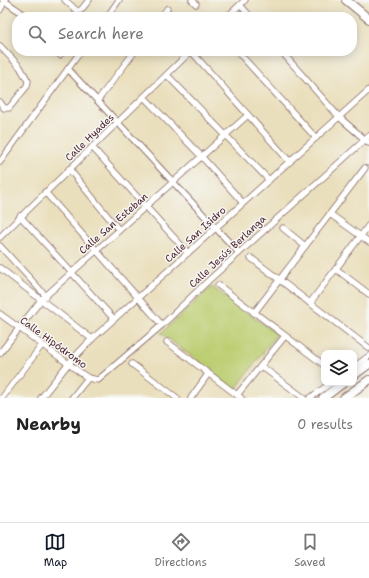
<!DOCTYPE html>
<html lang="en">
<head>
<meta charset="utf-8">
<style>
	:root { --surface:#fff; --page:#f6f6f6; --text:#222; --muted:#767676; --line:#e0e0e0; --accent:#111827 }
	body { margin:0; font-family:"Shantell Sans",sans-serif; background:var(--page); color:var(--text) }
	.controls { position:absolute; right:12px; bottom:12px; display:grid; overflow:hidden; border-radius:8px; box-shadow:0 2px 10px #0003 }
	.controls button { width:36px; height:36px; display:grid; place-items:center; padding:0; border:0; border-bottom:1px solid var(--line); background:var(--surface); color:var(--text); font:20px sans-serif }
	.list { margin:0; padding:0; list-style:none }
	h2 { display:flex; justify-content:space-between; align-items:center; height:52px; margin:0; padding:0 16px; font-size:17px }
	h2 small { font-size:13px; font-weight:400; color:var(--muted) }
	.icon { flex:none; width:22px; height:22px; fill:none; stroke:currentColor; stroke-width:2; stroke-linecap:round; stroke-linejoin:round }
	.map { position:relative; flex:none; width:369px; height:398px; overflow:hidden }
	.search { position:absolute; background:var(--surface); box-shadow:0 2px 10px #0003; left:12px; right:12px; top:12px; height:44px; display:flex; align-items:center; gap:10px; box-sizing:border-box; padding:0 14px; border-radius:16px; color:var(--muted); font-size:15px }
	.sheet { height:124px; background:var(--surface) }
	nav { display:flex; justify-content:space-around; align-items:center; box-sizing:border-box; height:56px; border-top:1px solid var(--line); background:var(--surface); font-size:11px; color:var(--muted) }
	nav a { display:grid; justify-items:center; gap:2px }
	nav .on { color:var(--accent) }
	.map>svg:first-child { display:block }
	.green { fill:#bbcd70; stroke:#82764e }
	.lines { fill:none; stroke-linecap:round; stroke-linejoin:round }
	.minor-casing { stroke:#82625e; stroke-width:7 }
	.highway-casing { stroke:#82625e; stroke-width:10 }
	.minor { stroke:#fff; stroke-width:5.5 }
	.highway { stroke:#fff; stroke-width:8 }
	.labels { text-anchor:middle; stroke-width:3; stroke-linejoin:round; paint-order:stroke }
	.street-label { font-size:10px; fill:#4a1f2b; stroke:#f6f6f2 }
</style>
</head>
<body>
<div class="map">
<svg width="369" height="398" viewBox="0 0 369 398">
	<rect width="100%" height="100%" fill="#f6f6f2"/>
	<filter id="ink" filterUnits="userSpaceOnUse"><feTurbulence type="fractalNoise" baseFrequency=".025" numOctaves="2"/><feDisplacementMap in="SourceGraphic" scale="8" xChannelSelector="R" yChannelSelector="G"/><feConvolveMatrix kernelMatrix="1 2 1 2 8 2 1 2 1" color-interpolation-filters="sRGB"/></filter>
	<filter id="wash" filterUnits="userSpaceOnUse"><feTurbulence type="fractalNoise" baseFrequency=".012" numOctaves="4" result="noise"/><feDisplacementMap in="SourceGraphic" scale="16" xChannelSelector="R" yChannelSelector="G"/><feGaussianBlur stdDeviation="0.9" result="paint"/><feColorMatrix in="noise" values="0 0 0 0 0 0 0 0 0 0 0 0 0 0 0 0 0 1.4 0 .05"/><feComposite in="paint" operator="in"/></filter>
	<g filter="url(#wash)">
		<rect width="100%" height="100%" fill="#eadfbc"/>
		<path class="green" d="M212,287L277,334L235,390L161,333Z"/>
	</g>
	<g filter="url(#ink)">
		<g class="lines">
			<g class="minor-casing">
				<g id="minor">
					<path d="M3,0L28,17"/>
					<path d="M65,0L77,11L81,10L89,0"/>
					<path d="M192,0L196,4"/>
					<path d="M240,5L251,17"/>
					<path d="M0,10L5,0"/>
					<path d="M107,17L119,0"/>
					<path d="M161,17L167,9"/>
					<path d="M227,17L245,0"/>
					<path d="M0,46L20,67L28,81L27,86L9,108H4L0,102"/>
					<path d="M56,51L60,55"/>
					<path d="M191,51L290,162"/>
					<path d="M237,51L316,138"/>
					<path d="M281,51L339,117L369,143"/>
					<path d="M68,69L239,253"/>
					<path d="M167,75L269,180"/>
					<path d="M144,97L202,157L243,203"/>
					<path d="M98,100L135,51"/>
					<path d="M92,147L188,253"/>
					<path d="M0,162L81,51"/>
					<path d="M69,169L119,230"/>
					<path d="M45,192L162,325"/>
					<path d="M330,214L369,242"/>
					<path d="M20,216L114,319"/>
					<path d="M283,228L305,246"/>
					<path d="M0,237L191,51"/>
					<path d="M0,246L46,296"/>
					<path d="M251,258L369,348"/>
					<path d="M0,268L92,339"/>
					<path d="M336,269L369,294"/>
					<path d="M218,285L324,365"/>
					<path d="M310,303L369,225"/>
					<path d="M254,313L365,168"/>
					<path d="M0,314L88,378L98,380L162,325L209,280L369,136"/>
					<path d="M167,342L241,398"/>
					<path d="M0,353L41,300L248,115"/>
					<path d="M132,364L177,398"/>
					<path d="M261,366L304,398"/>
					<path d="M354,367L369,356"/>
					<path d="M237,395L285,336"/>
					<path d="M2,398L42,345"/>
					<path d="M41,398L68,364L92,339L369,90"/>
					<path d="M72,398L88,378"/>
					<path d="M191,398L208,374"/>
					<path d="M310,398L331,383"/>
				</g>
			</g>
			<g class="highway-casing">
				<g id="highway">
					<path d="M346,0L369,19"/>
					<path d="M354,375L369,364"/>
					<path d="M323,398L343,383"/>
					<path d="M344,398L369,380"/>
				</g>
			</g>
			<use href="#minor" class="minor"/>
			<use href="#highway" class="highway"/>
		</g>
	</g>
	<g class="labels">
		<g class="street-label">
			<text transform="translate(89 137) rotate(-44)" y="4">Calle Hyades</text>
			<text transform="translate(113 223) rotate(-41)" y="4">Calle San Esteban</text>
			<text transform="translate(195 234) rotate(-42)" y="4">Calle San Isidro</text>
			<text transform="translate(227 251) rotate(-43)" y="4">Calle Jesús Berlanga</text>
			<text transform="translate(54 342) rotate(36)" y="4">Calle Hipódromo</text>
		</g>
	</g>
</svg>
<div class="controls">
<button><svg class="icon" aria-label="layers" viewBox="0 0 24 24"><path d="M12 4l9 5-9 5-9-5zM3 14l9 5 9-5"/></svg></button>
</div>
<div class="search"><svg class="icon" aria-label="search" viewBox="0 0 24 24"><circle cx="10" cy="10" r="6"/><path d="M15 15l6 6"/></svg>Search here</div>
</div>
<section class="sheet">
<h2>Nearby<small>0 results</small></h2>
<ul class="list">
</ul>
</section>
<nav>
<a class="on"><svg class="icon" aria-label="map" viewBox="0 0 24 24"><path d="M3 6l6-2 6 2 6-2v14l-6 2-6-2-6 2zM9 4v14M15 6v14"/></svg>Map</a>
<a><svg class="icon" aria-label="directions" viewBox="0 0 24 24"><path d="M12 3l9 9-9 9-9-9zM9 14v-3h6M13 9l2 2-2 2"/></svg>Directions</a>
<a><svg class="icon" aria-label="saved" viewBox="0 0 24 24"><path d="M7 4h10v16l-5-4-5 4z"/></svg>Saved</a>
</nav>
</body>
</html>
